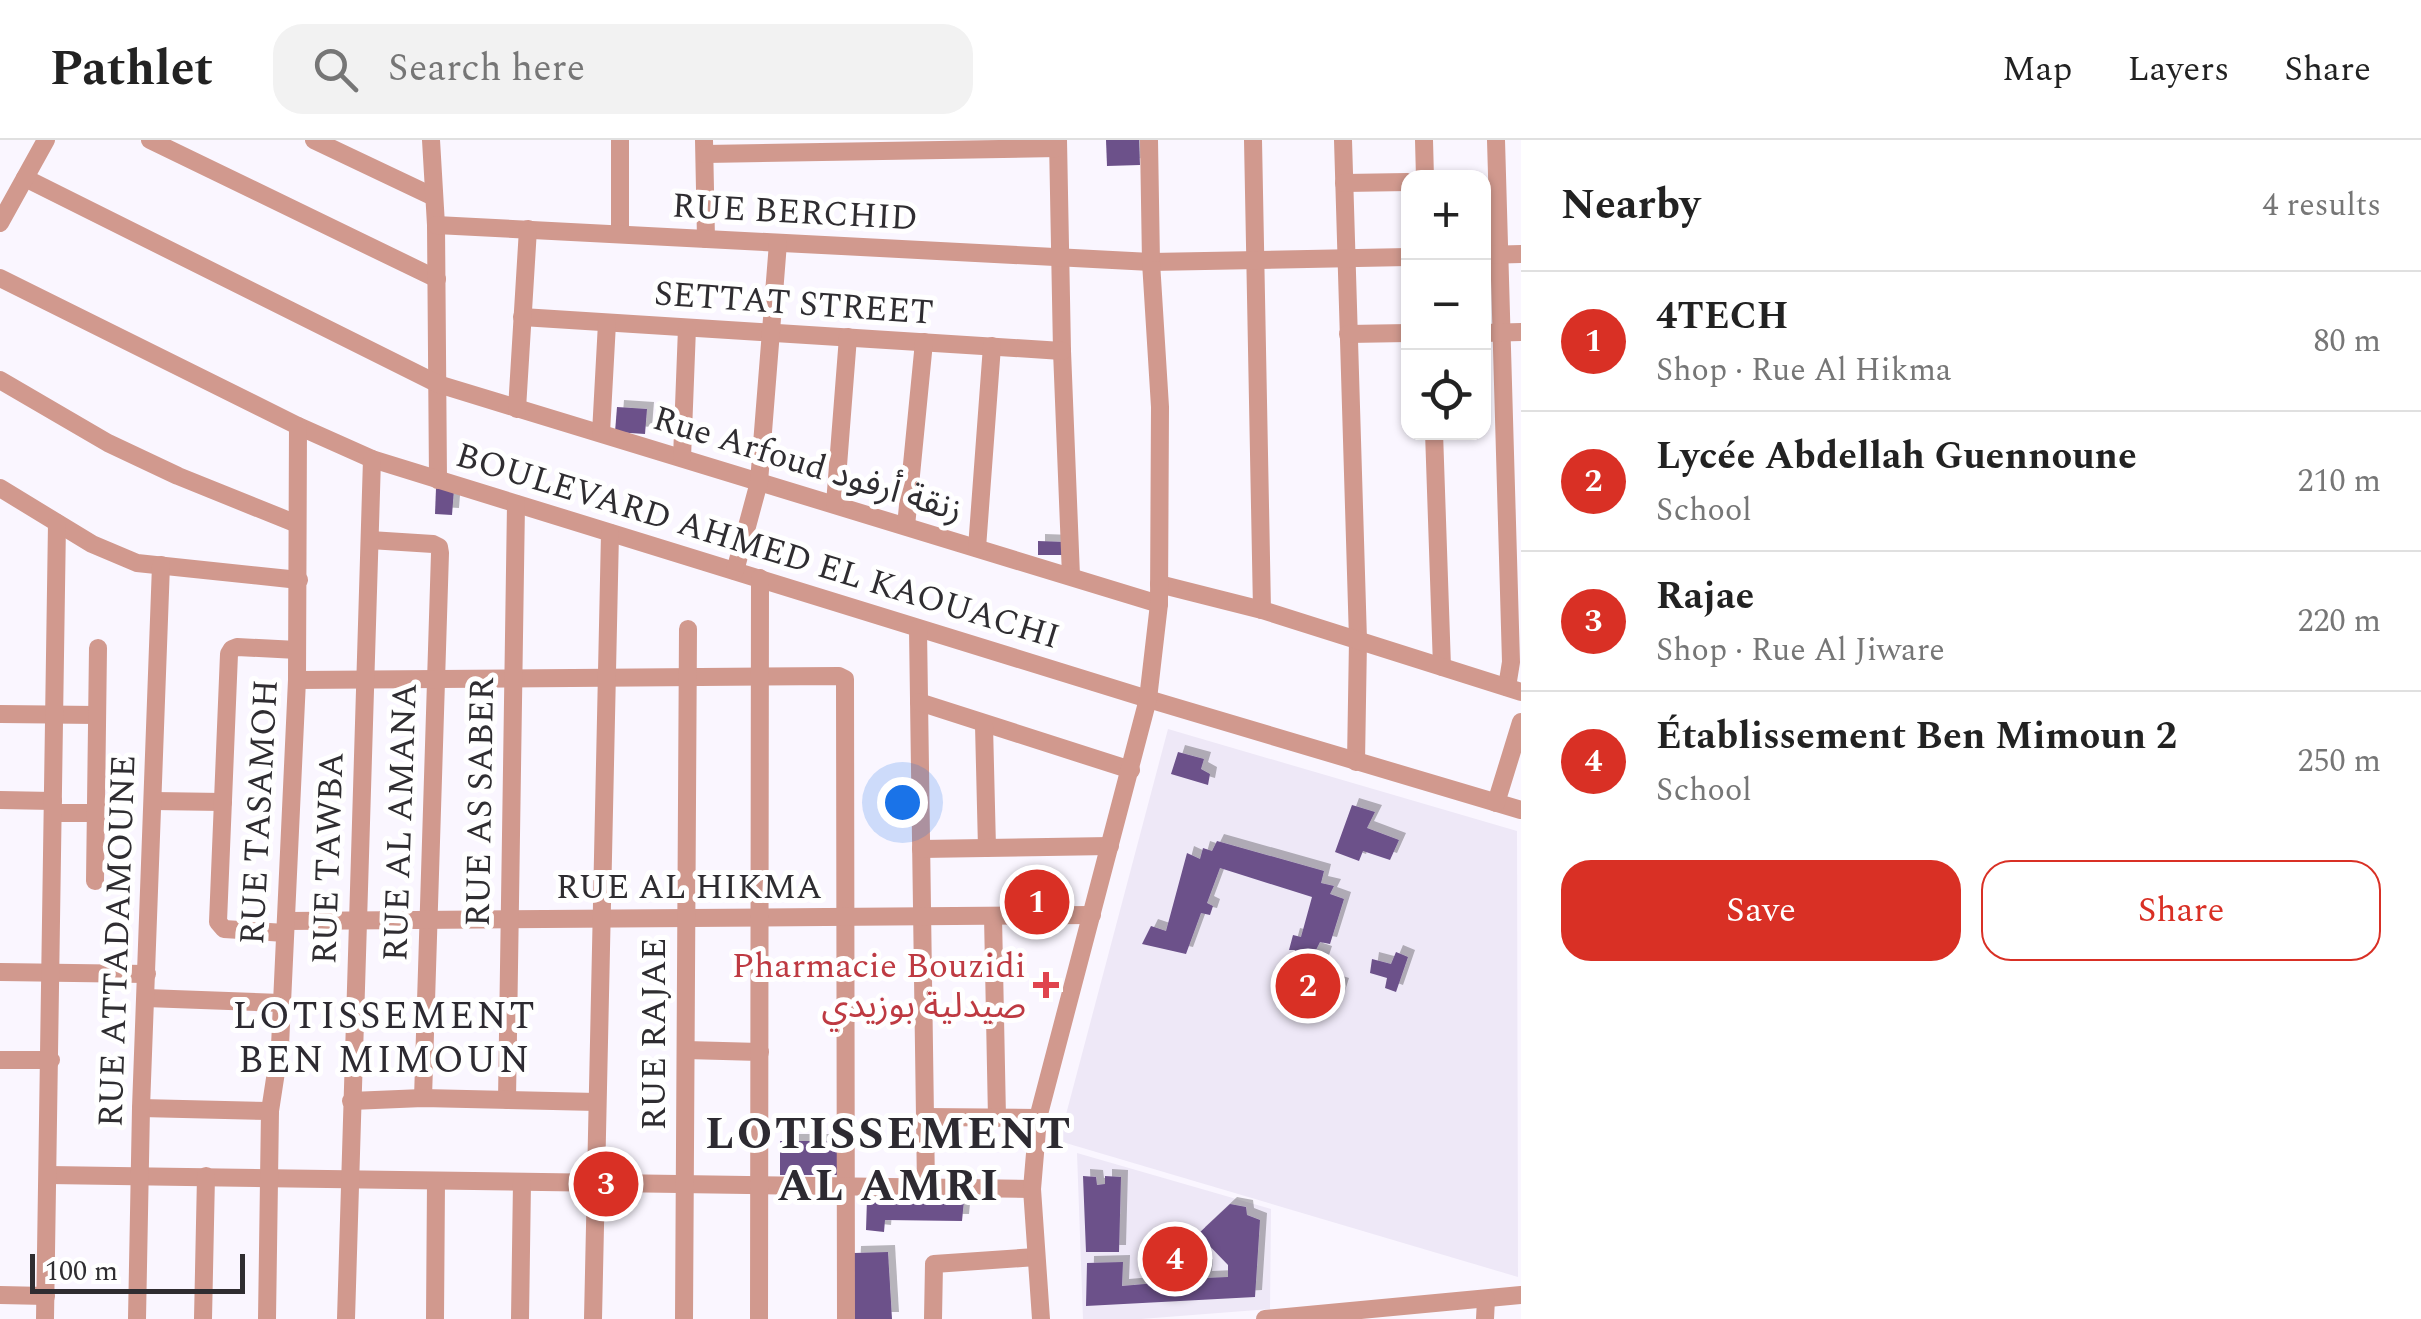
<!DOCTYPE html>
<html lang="en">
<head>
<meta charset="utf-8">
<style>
	:root { --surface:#fff; --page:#f2f2f2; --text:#222; --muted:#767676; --line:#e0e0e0; --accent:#d93025 }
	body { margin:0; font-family:Spectral,"Noto Sans Arabic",serif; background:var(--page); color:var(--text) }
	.controls { position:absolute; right:30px; top:30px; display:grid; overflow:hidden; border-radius:20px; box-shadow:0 2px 8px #0004 }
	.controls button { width:90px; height:90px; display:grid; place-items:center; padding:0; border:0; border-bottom:2px solid var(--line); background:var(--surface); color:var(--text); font:50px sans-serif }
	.scale { position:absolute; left:30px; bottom:25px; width:215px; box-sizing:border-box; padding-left:10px; border:5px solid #2f2d31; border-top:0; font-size:28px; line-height:35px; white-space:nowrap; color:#2f2d31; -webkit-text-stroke:8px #fff; paint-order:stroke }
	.you { position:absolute; left:902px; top:662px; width:35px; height:35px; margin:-25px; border:8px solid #fff; border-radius:50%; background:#1a73e8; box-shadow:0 0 0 15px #1a73e833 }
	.badge { display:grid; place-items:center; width:65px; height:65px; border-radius:50%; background:var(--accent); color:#fff; font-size:32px; font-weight:700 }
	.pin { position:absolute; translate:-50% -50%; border:5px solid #fff; box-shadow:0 2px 10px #0006 }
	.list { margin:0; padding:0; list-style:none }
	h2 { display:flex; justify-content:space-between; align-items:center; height:130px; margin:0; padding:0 40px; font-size:42px }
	h2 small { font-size:32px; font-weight:400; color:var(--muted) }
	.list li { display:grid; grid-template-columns:65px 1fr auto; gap:30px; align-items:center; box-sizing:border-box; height:140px; padding:0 40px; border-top:2px solid var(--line) }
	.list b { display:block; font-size:38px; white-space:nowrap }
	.list p { margin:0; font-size:32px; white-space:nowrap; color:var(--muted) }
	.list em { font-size:32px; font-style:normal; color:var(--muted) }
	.actions { display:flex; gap:20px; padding:30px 40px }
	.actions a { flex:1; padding:22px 0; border:2px solid var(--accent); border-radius:30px; text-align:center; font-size:35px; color:var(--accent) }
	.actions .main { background:var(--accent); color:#fff }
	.icon { flex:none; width:55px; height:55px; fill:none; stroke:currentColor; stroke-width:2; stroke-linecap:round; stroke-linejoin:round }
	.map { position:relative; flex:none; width:1521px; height:1179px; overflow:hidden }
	header { display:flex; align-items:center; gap:60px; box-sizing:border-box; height:140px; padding:0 50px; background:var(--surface); border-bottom:2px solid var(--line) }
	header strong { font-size:48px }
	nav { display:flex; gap:55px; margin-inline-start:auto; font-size:35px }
	.search { width:700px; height:90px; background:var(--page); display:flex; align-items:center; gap:25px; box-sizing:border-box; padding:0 35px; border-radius:30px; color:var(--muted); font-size:38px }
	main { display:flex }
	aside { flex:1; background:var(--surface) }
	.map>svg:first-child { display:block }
	.built { fill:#eee8f7 }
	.building { fill:#6c518a; filter:url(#shadow) }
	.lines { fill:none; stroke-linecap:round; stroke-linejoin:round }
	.minor { stroke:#d1998e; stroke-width:18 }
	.health-dot { fill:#e0444e; stroke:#fff; stroke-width:4 }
	.labels { text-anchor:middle; stroke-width:10; stroke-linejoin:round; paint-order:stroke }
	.street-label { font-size:35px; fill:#2f2d31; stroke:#fff }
	.health-label { font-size:35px; fill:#be3a42; stroke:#fff; text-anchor:end }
	.neighbourhood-label { font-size:38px; letter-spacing:2.5px; fill:#2d2a31; stroke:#fff }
	.district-label { font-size:45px; font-weight:bold; letter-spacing:2.5px; fill:#2d2a31; stroke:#fff }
</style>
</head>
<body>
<header>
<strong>Pathlet</strong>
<div class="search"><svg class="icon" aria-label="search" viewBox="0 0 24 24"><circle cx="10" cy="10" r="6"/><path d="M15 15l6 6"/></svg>Search here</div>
<nav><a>Map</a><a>Layers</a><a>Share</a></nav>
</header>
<main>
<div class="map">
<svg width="1521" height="1179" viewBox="0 0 1521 1179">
	<defs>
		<filter id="shadow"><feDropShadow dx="7" dy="-7" stdDeviation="0" flood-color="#0004"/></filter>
	</defs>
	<rect width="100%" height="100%" fill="#faf6ff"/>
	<g class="built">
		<path d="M1168,589L1517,691L1518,1137L1059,1001Z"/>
		<path d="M1077,1013L1271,1069L1270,1169L1141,1179H1083Z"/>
	</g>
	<g class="building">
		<path d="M1106,0H1139L1140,25L1107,26Z"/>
		<path d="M617,267L647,269L645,294L615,292Z"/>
		<path d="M436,348L454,349L452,375L435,374Z"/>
		<path d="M1038,401L1065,402V415H1038Z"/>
		<path d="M1178,612L1204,619L1201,629L1210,634L1208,645L1171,634Z"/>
		<path d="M1352,665L1375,672L1367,688L1399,700L1390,720L1363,711L1359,721L1335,712Z"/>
		<path d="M1217,701L1324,731L1321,743L1334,746L1330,754L1344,759L1330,804L1320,802L1316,810L1325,813L1317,837L1342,845L1337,861L1284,848L1295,810H1289L1293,795L1301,797L1312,757L1220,728L1207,763L1213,766L1210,775L1201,773L1186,814L1142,804L1151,786L1166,791L1187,713L1200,719L1203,708L1212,711Z"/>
		<path d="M1396,812L1408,817L1396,852L1385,848L1387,838L1370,833L1372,819L1391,824Z"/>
		<rect x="780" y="1001" width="59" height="34"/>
		<path d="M1083,1036L1096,1037L1097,1045L1105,1044V1036L1121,1037L1119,1112H1086Z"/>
		<path d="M867,1059L964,1060L962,1081L885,1080L884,1092L866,1090Z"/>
		<path d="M1230,1064L1246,1067L1247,1075L1260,1080L1255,1157L1086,1166L1087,1123L1123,1122L1122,1146L1191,1140L1195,1125L1206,1126L1205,1138L1228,1137V1125L1198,1094Z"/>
		<path d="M888,1112L892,1179H851L854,1113Z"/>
	</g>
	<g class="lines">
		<g class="minor">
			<path d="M150,0L437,139"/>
			<path d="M314,0L434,57"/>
			<path d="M431,0L436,85L438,340"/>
			<path d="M620,0V93"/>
			<path d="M704,0L706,99"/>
			<path d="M1058,0L1062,211L1071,436"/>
			<path d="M1253,0L1262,470"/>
			<path d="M1343,0L1358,500L1356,622"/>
			<path d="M1424,0L1425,38"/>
			<path d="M1496,0L1511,522L1507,547"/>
			<path d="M705,14L1058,8"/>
			<path d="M25,38L438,244L1159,464"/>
			<path d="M1344,43L1408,42"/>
			<path d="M0,83L46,0"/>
			<path d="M436,85L1151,122L1408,117"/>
			<path d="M1484,115L1521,114"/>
			<path d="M0,138L298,286L372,319L1148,559L1521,670"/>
			<path d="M522,177L1062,211"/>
			<path d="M1484,193L1521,192"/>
			<path d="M1348,194L1408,193"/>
			<path d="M0,240L108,303L178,336L297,384"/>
			<path d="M517,269L528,89"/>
			<path d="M1434,292L1442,527"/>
			<path d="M601,293L607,183"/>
			<path d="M682,318L687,188"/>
			<path d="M0,348L92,404L137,423L299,440"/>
			<path d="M835,364L848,197"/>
			<path d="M906,386L924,202"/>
			<path d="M370,400L433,404L439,407L440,413L423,958"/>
			<path d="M977,408L992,206"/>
			<path d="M735,431L759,342L778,103"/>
			<path d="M1159,444L1262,470L1521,552"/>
			<path d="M918,489L926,1047"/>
			<path d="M297,540L839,536L845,539L846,1179"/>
			<path d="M919,562L1131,630"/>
			<path d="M0,574L97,575"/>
			<path d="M984,585L987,708"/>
			<path d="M0,660L53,661"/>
			<path d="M154,661L223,662"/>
			<path d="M1496,663L1521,582"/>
			<path d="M53,673H96"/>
			<path d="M921,709L1110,706"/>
			<path d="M95,741L98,508"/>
			<path d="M993,776L997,978"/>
			<path d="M286,781L1092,775"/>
			<path d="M285,793L224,789L218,782L229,514L232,509L237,507L297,510"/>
			<path d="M0,832L147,834"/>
			<path d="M146,858L281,863"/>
			<path d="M686,910L760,912"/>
			<path d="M0,920H51"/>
			<path d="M507,960L516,364"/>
			<path d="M351,961L423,958L597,962"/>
			<path d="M141,968L270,971"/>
			<path d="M925,977L1038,978"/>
			<path d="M48,1035L1032,1049"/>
			<path d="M0,1155L46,1156"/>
			<path d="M45,1179L57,383"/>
			<path d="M137,1179L141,968L161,425"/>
			<path d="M203,1179L206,1036"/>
			<path d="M267,1179L270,971L280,906L297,540L298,286"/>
			<path d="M346,1179L372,319"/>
			<path d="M435,1179L436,1041"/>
			<path d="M520,1179L522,1042"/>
			<path d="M593,1179L610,393"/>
			<path d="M684,1179L688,489"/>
			<path d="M759,1179L760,438"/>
			<path d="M933,1179L934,1124L1036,1117"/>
			<path d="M1041,1179L1032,1049L1038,978L1148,559L1159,464L1160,267L1151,122L1149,0"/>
			<path d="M1265,1179L1521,1155"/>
			<path d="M1485,1179L1486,1159"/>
		</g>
	</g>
	<path class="health-dot" d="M1041 830h10v10h10v10h-10v10h-10v-10h-10v-10h10z"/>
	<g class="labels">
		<g class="street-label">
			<text transform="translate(795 71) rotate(3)" y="12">RUE BERCHID</text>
			<text transform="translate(794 162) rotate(4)" y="12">SETTAT STREET</text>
			<text transform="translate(808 323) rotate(17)" y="12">Rue Arfoud زنقة أرفود</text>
			<text transform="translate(758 405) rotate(17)" y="12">BOULEVARD AHMED EL KAOUACHI</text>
			<text transform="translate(479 662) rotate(-89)" y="12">RUE AS SABER</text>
			<text transform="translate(258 672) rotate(-87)" y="12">RUE TASAMOH</text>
			<text transform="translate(399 682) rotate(-88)" y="12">RUE AL AMANA</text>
			<text transform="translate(327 718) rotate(-88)" y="12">RUE TAWBA</text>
			<text x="689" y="758">RUE AL HIKMA</text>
			<text transform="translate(116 801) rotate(-88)" y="12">RUE ATTADAMOUNE</text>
			<text transform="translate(653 894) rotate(-90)" y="12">RUE RAJAE</text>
		</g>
		<g class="health-label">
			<text x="1026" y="837">Pharmacie Bouzidi<tspan x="1026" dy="40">صيدلية بوزيدي</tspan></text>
		</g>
		<g class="neighbourhood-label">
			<text x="385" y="888">LOTISSEMENT<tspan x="385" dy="44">BEN MIMOUN</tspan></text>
		</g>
		<g class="district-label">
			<text x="889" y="1008">LOTISSEMENT<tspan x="889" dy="52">AL AMRI</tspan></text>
		</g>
	</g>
</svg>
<div class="controls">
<button>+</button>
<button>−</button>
<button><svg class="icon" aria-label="locate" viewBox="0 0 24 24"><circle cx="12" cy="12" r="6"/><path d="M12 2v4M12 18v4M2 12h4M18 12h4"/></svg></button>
</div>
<div class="scale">100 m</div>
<div class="you"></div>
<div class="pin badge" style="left:1037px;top:762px">1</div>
<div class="pin badge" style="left:1308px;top:846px">2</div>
<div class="pin badge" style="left:606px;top:1044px">3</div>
<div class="pin badge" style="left:1175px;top:1119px">4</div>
</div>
<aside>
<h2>Nearby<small>4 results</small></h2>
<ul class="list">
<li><span class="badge">1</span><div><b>4TECH</b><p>Shop · Rue Al Hikma</p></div><em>80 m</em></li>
<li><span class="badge">2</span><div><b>Lycée Abdellah Guennoune</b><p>School</p></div><em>210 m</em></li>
<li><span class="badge">3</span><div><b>Rajae</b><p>Shop · Rue Al Jiware</p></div><em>220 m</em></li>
<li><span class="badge">4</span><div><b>Établissement Ben Mimoun 2</b><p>School</p></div><em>250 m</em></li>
</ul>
<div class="actions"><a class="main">Save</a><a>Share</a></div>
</aside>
</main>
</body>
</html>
